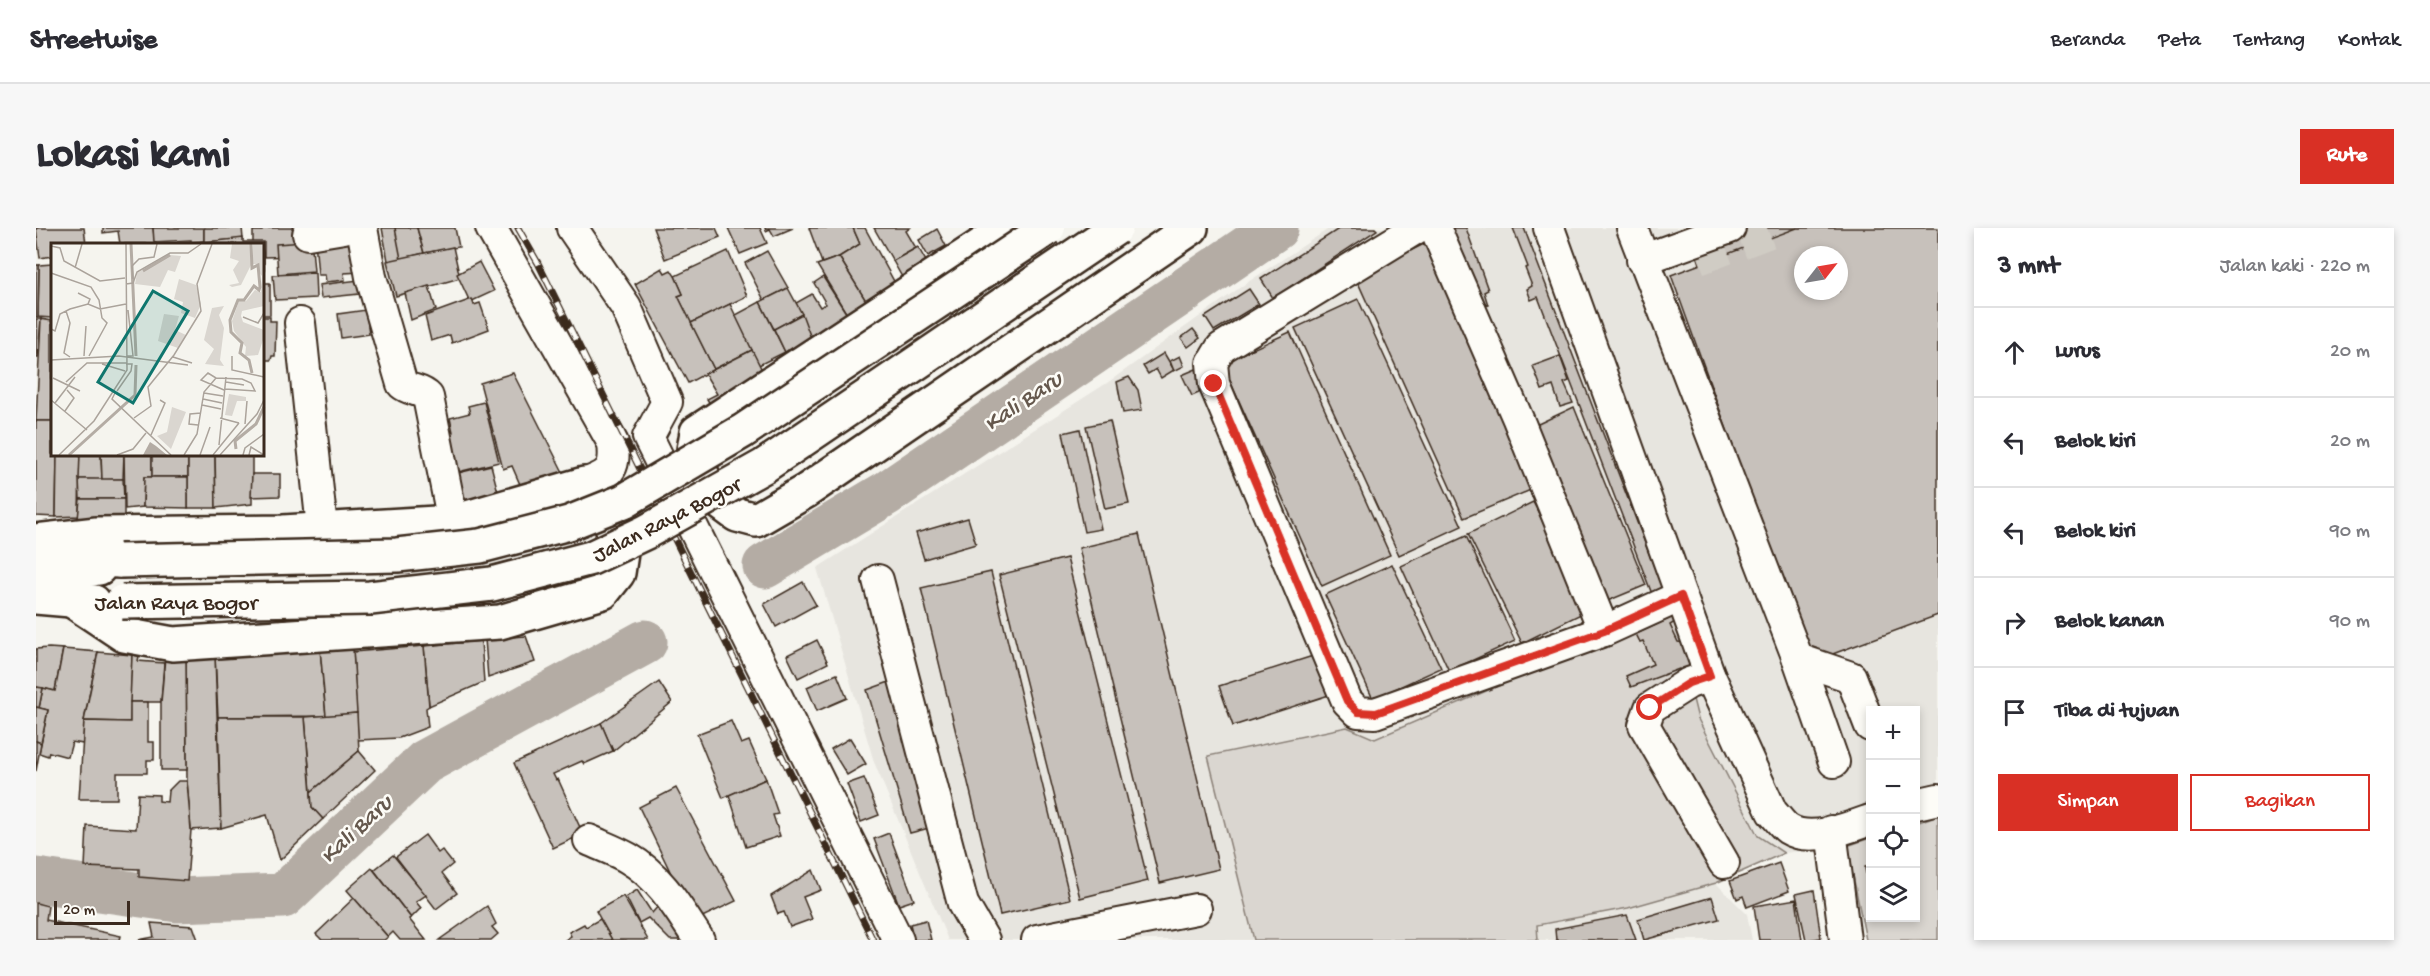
<!DOCTYPE html>
<html lang="id">
<head>
<meta charset="utf-8">
<style>
	:root { --surface:#fff; --page:#f7f7f7; --text:#2b2b33; --muted:#7c7c81; --line:#e1e1e2; --accent:#d93025 }
	body { margin:0; font-family:"Gochi Hand",sans-serif; background:var(--page); color:var(--text) }
	.controls { position:absolute; right:18px; bottom:18px; display:grid; overflow:hidden; border-radius:0px; box-shadow:0 3px 9px #0003 }
	.controls button { width:54px; height:54px; display:grid; place-items:center; padding:0; border:0; border-bottom:2px solid var(--line); background:var(--surface); color:var(--text); font:30px sans-serif }
	.compass { position:absolute; left:1758px; top:18px; width:54px; height:54px; border-radius:50%; background:var(--surface); box-shadow:0 3px 9px #0003; rotate:59deg }
	.scale { position:absolute; left:18px; bottom:15px; width:76px; box-sizing:border-box; padding-left:6px; border:3px solid #3b2a1e; border-top:0; font-size:16px; line-height:21px; white-space:nowrap; color:#3b2a1e; -webkit-text-stroke:4px #fdfcf7; paint-order:stroke }
	.stop { position:absolute; width:18px; height:18px; margin:-14px; border:4px solid #d93025; border-radius:50%; background:#fff }
	.stop.end { background:#d93025; border-color:#fff; box-shadow:0 2px 6px #0008 }
	.list { margin:0; padding:0; list-style:none }
	h2 { display:flex; justify-content:space-between; align-items:center; height:78px; margin:0; padding:0 24px; font-size:26px }
	h2 small { font-size:20px; font-weight:400; color:var(--muted) }
	.list li { display:grid; grid-template-columns:39px 1fr auto; gap:18px; align-items:center; box-sizing:border-box; height:90px; padding:0 24px; border-top:2px solid var(--line) }
	.list b { display:block; font-size:22px; white-space:nowrap }
	.list em { font-size:20px; font-style:normal; color:var(--muted) }
	.actions { display:flex; gap:12px; padding:18px 24px }
	.actions a { flex:1; padding:14px 0; border:2px solid var(--accent); border-radius:0px; text-align:center; font-size:21px; color:var(--accent) }
	.actions .main { background:var(--accent); color:#fff }
	.icon { flex:none; width:33px; height:33px; fill:none; stroke:currentColor; stroke-width:2; stroke-linecap:round; stroke-linejoin:round }
	.map { position:relative; flex:none; width:1902px; height:712px; overflow:hidden; border-radius:0px }
	header { display:flex; align-items:center; gap:36px; box-sizing:border-box; height:84px; padding:0 30px; background:var(--surface); border-bottom:2px solid var(--line) }
	header strong { font-size:28px }
	nav { display:flex; gap:33px; margin-inline-start:auto; font-size:21px }
	.intro { display:flex; align-items:center; justify-content:space-between; box-sizing:border-box; height:144px; padding:0 36px }
	h1 { margin:0; font-size:42px }
	.button { padding:15px 27px; border-radius:0px; background:var(--accent); color:#fff; font-size:21px; font-weight:700 }
	main { display:flex; gap:36px; padding:0 36px }
	aside { flex:1; background:var(--surface); border-radius:0px; box-shadow:0 3px 9px #0003 }
	.map>svg:first-child { display:block }
	.built { fill:#e7e5df }
	.green { fill:#dad6d0; stroke:#8a8077; stroke-width:1.5 }
	.lines { fill:none; stroke-linecap:round; stroke-linejoin:round }
	.river { stroke:#b4aca4; stroke-width:45 }
	.building { fill:#c7c1bb; stroke:#3b2a1e; stroke-width:1.5; fill-rule:evenodd }
	.minor-tunnel { stroke:#d0ccc4; stroke-width:30; stroke-dasharray:30 15; stroke-linecap:butt }
	.minor-casing { stroke:#3b2a1e; stroke-width:34 }
	.major-casing { stroke:#3b2a1e; stroke-width:38 }
	.highway-casing { stroke:#3b2a1e; stroke-width:38 }
	.minor { stroke:#fdfcf7; stroke-width:30 }
	.major { stroke:#fdfcf7; stroke-width:33 }
	.highway { stroke:#fdfcf7; stroke-width:33 }
	.rail-casing { stroke:#3b2a1e; stroke-width:7 }
	.rail { stroke:#fdfcf7; stroke-width:4.5; stroke-dasharray:14; stroke-linecap:butt }
	.highway-bridge-casing { stroke:#3b2a1e; stroke-width:38; stroke-linecap:butt }
	.highway-bridge { stroke:#fdfcf7; stroke-width:33 }
	.route { stroke:#d93025; stroke-width:8 }
	.labels { text-anchor:middle; stroke-width:5; stroke-linejoin:round; paint-order:stroke }
	.street-label { font-size:22px; fill:#3b2a1e; stroke:#fdfcf7 }
	.water-label { font-size:24px; font-style:italic; fill:#65584d; stroke:#fdfcf7 }
	.inset-river { fill:none; stroke:#b4aca4; stroke-width:3 }
	.inset-road { fill:none; stroke:#aba39b; stroke-width:1.5 }
	.view { fill:#0f766e; fill-opacity:0.15; stroke:#0f766e; stroke-width:3 }
	.inset-edge { fill:none; stroke:#3b2a1e; stroke-width:3 }
</style>
</head>
<body>
<header>
<strong>Streetwise</strong>
<nav><a>Beranda</a><a>Peta</a><a>Tentang</a><a>Kontak</a></nav>
</header>
<div class="intro"><h1>Lokasi kami</h1><a class="button">Rute</a></div>
<main>
<div class="map">
<svg width="1902" height="712" viewBox="0 0 1902 712">
	<rect width="100%" height="100%" fill="#f5f4ee"/>
	<filter id="ink" filterUnits="userSpaceOnUse"><feTurbulence type="fractalNoise" baseFrequency=".0167" numOctaves="2"/><feDisplacementMap in="SourceGraphic" scale="12" xChannelSelector="R" yChannelSelector="G"/><feConvolveMatrix kernelMatrix="1 2 1 2 8 2 1 2 1" color-interpolation-filters="sRGB"/></filter>
	<g filter="url(#ink)">
		<g class="built">
			<path d="M1294,0H1761L1635,48L1775,434L1902,387V587L1880,595V482H1834V610L1811,618L1748,625L1722,608L1662,491L1653,455L1490,445L1339,511L1311,499L1172,528L1218,712H912L838,534L781,340L1071,155L1209,56Z"/>
			<path d="M1680,655L1711,686L1716,712H1502L1500,697L1592,680Z"/>
		</g>
		<g class="green">
			<path d="M1638,382L1665,441L1653,455L1662,491L1722,608L1748,625L1680,655L1592,680L1501,697L1502,712H1218L1172,528L1311,499L1339,511Z"/>
			<path d="M1902,587V712H1830L1811,618L1834,610V690H1880V595Z"/>
		</g>
		<g class="lines">
			<g class="river">
				<path d="M729,338L851,265L1240,0"/>
				<path d="M0,652L141,672L247,668L389,534L609,414"/>
			</g>
		</g>
		<g class="building">
			<path d="M0,0H48L50,16H16V28L4,30Z"/>
			<path d="M67,0H117L119,16H84L82,3L67,5Z"/>
			<path d="M117,0H168V13L155,15V12L118,14Z"/>
			<path d="M168,0H206L207,11L168,14Z"/>
			<path d="M226,0H265L266,28L226,29V16H217V3H226Z"/>
			<path d="M346,0H372L378,29L352,33Z"/>
			<path d="M359,0H381L388,25L365,31Z"/>
			<path d="M381,0H419L423,19L388,25Z"/>
			<path d="M617,0H680L684,9L629,31Z"/>
			<path d="M692,0H724L731,15L704,26Z"/>
			<path d="M729,0H757L738,8L734,1L730,3Z"/>
			<path d="M773,0H817L824,16L803,29L786,35Z"/>
			<path d="M817,0H829L860,57L830,73L803,29L824,16Z"/>
			<path d="M838,0H874L870,3L880,20L857,33Z"/>
			<path d="M1304,0H1339L1341,2L1237,70L1225,51Z"/>
			<path d="M1415,0H1430L1452,62L1448,64L1452,77L1442,80Z"/>
			<path d="M1477,0H1488L1627,362L1616,366L1502,69L1495,72L1491,61L1496,58L1489,40L1492,39Z"/>
			<path d="M1723,0H1767L1665,39L1660,24Z"/>
			<path d="M1761,0H1902V387L1775,434L1635,47ZM1767,27H1803V63H1767Z"/>
			<path d="M901,1L910,18L892,28L883,12Z"/>
			<path d="M326,3L332,38L286,44L284,29L301,27L298,7Z"/>
			<path d="M207,10V14H228V50L226,16H154Z"/>
			<path d="M279,12L322,13L325,44L308,45L309,52L290,54L289,47H282Z"/>
			<path d="M270,14L271,21L276,20L278,43L242,46L240,16Z"/>
			<path d="M1392,14L1497,261L1428,290L1320,50Z"/>
			<path d="M417,19L424,50L360,68L351,33Z"/>
			<path d="M882,19L891,35L866,49L857,33Z"/>
			<path d="M692,23L711,68L655,95L642,68L647,66L639,48Z"/>
			<path d="M731,23L752,60L728,72L709,35Z"/>
			<path d="M803,29L832,76L812,88L781,37Z"/>
			<path d="M443,34L458,63L434,74L421,46Z"/>
			<path d="M16,36V90L2,89L3,37Z"/>
			<path d="M0,37H3L2,89H0Z"/>
			<path d="M626,40L629,45L635,42L639,48L647,66L642,68L678,141L652,155L599,56Z"/>
			<path d="M279,45L280,70L239,72L237,47Z"/>
			<path d="M787,49L812,88L776,113L760,75L776,66L784,79L790,76L778,55Z"/>
			<path d="M331,51L333,65L285,70L283,57Z"/>
			<rect x="226" y="55" width="8" height="32"/>
			<path d="M393,58L400,82L375,92L369,65Z"/>
			<path d="M752,60L766,86L738,101L724,74Z"/>
			<path d="M1213,61L1223,76L1178,103L1169,89Z"/>
			<path d="M436,71L438,77L444,75L453,101L416,115L414,107L395,113L389,88Z"/>
			<path d="M1322,71L1426,298L1363,327L1259,100Z"/>
			<path d="M724,74L749,124L723,137L698,88Z"/>
			<path d="M694,76L716,122L678,141L655,95Z"/>
			<path d="M330,82L333,106L305,110L302,86Z"/>
			<path d="M766,86L776,113L756,127L752,122L749,124L738,101Z"/>
			<path d="M226,89H234V93H240L239,128H236L235,132H226Z"/>
			<path d="M0,91H5L2,129H0Z"/>
			<path d="M5,91L16,93V193H0Z"/>
			<path d="M1157,101L1164,110L1152,119L1145,110Z"/>
			<path d="M1254,104L1354,327L1286,358L1186,135Z"/>
			<path d="M716,122L729,148L677,181L671,171L681,166L669,146Z"/>
			<path d="M1128,125L1138,142L1125,150L1120,141L1112,146L1107,138Z"/>
			<path d="M1144,128L1148,138L1138,143L1134,133Z"/>
			<path d="M1524,128L1533,153L1528,155L1537,175L1524,179L1517,158L1506,162L1497,138Z"/>
			<path d="M1160,141L1169,162L1156,168L1146,147Z"/>
			<path d="M477,145L529,248L486,261L476,238L467,241L444,155Z"/>
			<path d="M1093,149L1102,162L1106,182L1087,185L1081,154Z"/>
			<path d="M448,174L463,234L422,244L412,205L417,204L414,190L434,185L432,178Z"/>
			<path d="M1538,179L1610,357L1569,374L1500,197Z"/>
			<path d="M0,193H16V226H21L20,289L0,288Z"/>
			<path d="M1074,193L1093,276L1069,281L1050,198Z"/>
			<path d="M1044,201L1065,301L1048,304L1027,205Z"/>
			<path d="M21,226H44L43,288L20,289Z"/>
			<path d="M44,226H65L66,252L43,251Z"/>
			<path d="M65,226H88L87,251L66,252Z"/>
			<path d="M88,226H116V249H108L107,279L89,281Z"/>
			<rect x="116" y="226" width="36" height="23"/>
			<path d="M152,226H179L180,280H152Z"/>
			<path d="M179,226H216V276L180,280Z"/>
			<path d="M455,237L462,264L429,272L422,245Z"/>
			<path d="M216,246H244V268L215,269Z"/>
			<path d="M108,249H152V280L107,279Z"/>
			<path d="M43,251H87L88,271H44Z"/>
			<path d="M44,271H88V290L42,291Z"/>
			<path d="M1497,274L1551,383L1486,415L1432,306Z"/>
			<path d="M932,290L940,316L888,331L880,305Z"/>
			<path d="M1103,306L1183,641L1124,655L1043,320Z"/>
			<path d="M1430,308L1479,413L1413,443L1365,338Z"/>
			<path d="M1031,330L1112,653L1044,670L963,347Z"/>
			<path d="M1356,336L1405,440L1337,471L1289,367Z"/>
			<path d="M955,344L1034,671L964,687L885,360Z"/>
			<path d="M767,354L780,377L740,399L728,376Z"/>
			<path d="M1637,389L1639,394L1634,397L1642,414L1649,415L1657,444L1645,449L1643,441L1595,459L1590,448L1617,436L1607,413L1604,414L1600,406Z"/>
			<path d="M490,408L499,434L452,450L449,411Z"/>
			<path d="M781,412L792,435L762,450L751,427Z"/>
			<path d="M445,413L448,454L393,478L388,418Z"/>
			<path d="M388,418L393,478L390,480L392,499L363,510L322,512L317,424Z"/>
			<path d="M13,420L27,421L19,463L0,459V421Z"/>
			<path d="M274,420H284L290,488L182,489L179,428L271,424Z"/>
			<path d="M284,420L317,421L321,485L290,488Z"/>
			<path d="M27,421L62,424L48,493L47,516L36,514L32,529L13,524L12,528L3,525L12,482L3,480L7,460L19,463Z"/>
			<path d="M62,424L96,427L94,494L48,493Z"/>
			<path d="M96,427L103,428L102,433L128,435L125,474H94Z"/>
			<path d="M150,427L179,428L185,600L155,602L151,553Z"/>
			<path d="M1280,427L1293,467L1197,498L1183,458Z"/>
			<path d="M129,429H150L151,542H125V474Z"/>
			<path d="M801,446L811,470L781,483L771,459Z"/>
			<path d="M856,453L897,599L874,605L831,462Z"/>
			<path d="M623,454L636,474L577,523L565,495Z"/>
			<path d="M0,459L7,460L3,480L0,479Z"/>
			<path d="M94,474H112V514H118V532H111V545H81V571H43L48,493L94,494Z"/>
			<path d="M0,479L12,482L5,515L0,513Z"/>
			<path d="M321,485L323,523L275,564L269,489Z"/>
			<path d="M182,489H269L276,579L287,591L244,632L231,587L185,600Z"/>
			<path d="M695,493L705,516L713,513L730,551L687,570L661,506Z"/>
			<path d="M565,495L577,523L548,536L546,533L517,546L520,552L522,551L547,606L517,620L478,535Z"/>
			<path d="M814,510L830,536L811,547L795,521Z"/>
			<path d="M0,513L5,515L0,543Z"/>
			<path d="M323,523L339,542L287,591L276,579L275,564Z"/>
			<path d="M828,550L843,587L825,594L811,556Z"/>
			<path d="M730,551L742,586L737,587L744,608L710,619L693,567Z"/>
			<path d="M142,553H151L155,602L151,653L103,649V641L49,639L51,598L100,601L102,566L123,567V573L131,574L132,563Z"/>
			<path d="M640,560L700,673L658,693L603,579Z"/>
			<path d="M853,605L878,672L863,677L838,611Z"/>
			<path d="M389,607L402,625L406,622L417,636L406,645L421,665L400,681L360,629Z"/>
			<path d="M357,627L390,667L380,674L385,680L375,690L338,642Z"/>
			<path d="M1743,635L1753,663L1711,679L1707,668L1701,671L1694,653Z"/>
			<path d="M1834,638V659H1832L1829,639Z"/>
			<path d="M336,640L375,690L373,691L390,712H364L357,704L352,709L311,662Z"/>
			<path d="M777,642L785,662L767,669L776,691L754,699L748,684L742,686L735,668Z"/>
			<path d="M601,662L616,685L623,677L656,712H634L612,690L603,695L590,669Z"/>
			<path d="M1778,662L1785,710L1770,712L1760,666Z"/>
			<path d="M587,668L612,712H576L560,683Z"/>
			<path d="M1676,669L1683,691L1608,712L1602,691Z"/>
			<path d="M318,670L352,709L348,712H286L280,706Z"/>
			<path d="M1760,671L1766,712H1723L1718,678Z"/>
			<path d="M0,675L12,678L10,692L85,708L84,712H0Z"/>
			<path d="M451,678L460,696L456,699L462,706L455,712H403Z"/>
			<path d="M1591,687L1600,712H1520L1519,701Z"/>
			<path d="M564,691L576,712H529L535,708L533,704L548,696L550,699Z"/>
			<path d="M890,692L895,712H878L874,696Z"/>
			<path d="M115,695L157,698L162,712H102L118,709Z"/>
		</g>
		<g class="lines">
			<path class="minor-tunnel" d="M1663,32L1747,0"/>
			<g class="minor-casing">
				<g id="minor">
					<path d="M326,0L335,49L366,156C374,163 385,161 392,169L417,294"/>
					<path d="M455,0L577,215C580,243 573,247 548,256"/>
					<path d="M536,0L590,79L631,174L612,209L862,712"/>
					<path d="M1381,0L1185,120L1176,135L1178,156L1311,473L1322,484L1339,485L1568,403L1645,368"/>
					<path d="M1399,0L1482,191L1568,403"/>
					<path d="M1513,0L1674,448L1736,584C1741,589 1746,597 1752,601C1774,615 1812,600 1834,592"/>
					<path d="M1596,0L1762,431L1798,534"/>
					<path d="M272,6L308,0"/>
					<path d="M1606,32L1694,0"/>
					<path d="M264,95L286,300"/>
					<path d="M842,352L927,676L948,712"/>
					<path d="M1762,431L1815,449L1834,498"/>
					<path d="M1674,448L1653,455L1614,480L1608,497L1688,635"/>
					<path d="M1880,576L1902,571"/>
					<path d="M1795,603L1809,712"/>
					<path d="M553,612C566,618 580,623 592,630C625,649 643,682 663,712"/>
					<path d="M1001,712L1160,681"/>
				</g>
			</g>
			<g class="major-casing">
				<path id="major" d="M0,350L63,340"/>
			</g>
			<g class="highway-casing">
				<g id="highway">
					<path d="M972,0L661,204L658,222L666,247L682,273L701,287L720,292L770,263L1155,0"/>
					<path d="M0,313L61,306L247,304L417,294L548,256L557,274L575,296L585,325L582,345L567,364L464,394L137,416L88,407L37,373"/>
					<path d="M0,330L84,333"/>
					<path d="M0,369L58,374"/>
				</g>
			</g>
			<use href="#minor" class="minor"/>
			<use href="#major" class="major"/>
			<use href="#highway" class="highway"/>
			<g class="rail-casing">
				<path id="rail" d="M482,0L502,35L837,712"/>
			</g>
			<use href="#rail" class="rail"/>
			<g class="highway-bridge-casing">
				<g id="highway-bridge">
					<path d="M84,333L361,327L444,318L533,295L588,273L707,203L1012,0"/>
					<path d="M86,374L334,370L456,356L555,330L610,304L728,238L1080,0"/>
				</g>
			</g>
			<use href="#highway-bridge" class="highway-bridge"/>
		</g>
	</g>
	<g class="lines" filter="url(#ink)">
		<path class="route" d="M1178,156L1311,473L1322,484L1340,485L1568,403L1645,368L1674,448L1653,455L1614,480"/>
	</g>
	<g class="labels">
		<g class="street-label">
			<text transform="translate(630 290) rotate(-27)" y="8">Jalan Raya Bogor</text>
			<text x="140" y="381">Jalan Raya Bogor</text>
		</g>
		<g class="water-label">
			<text transform="translate(986 172) rotate(-34)" y="8">Kali Baru</text>
			<text transform="translate(319 600) rotate(-43)" y="8">Kali Baru</text>
		</g>
	</g>
	<g transform="translate(15 15)">
		<rect width="213" height="213" fill="#f5f4ee"/>
		<path d="M181,1H199L200,22L190,42L181,44L178,42L188,40L182,27L188,18L179,15ZM202,1H213V63L191,68L190,73L192,79L213,87V94L207,112L194,113L195,104L183,88L181,78L188,58H195L204,47L210,49L211,33L207,28L208,21H202ZM119,12L130,13L124,29L117,27L109,44L84,41L86,30ZM128,36L145,42L150,61L144,75L130,70L132,59L123,56ZM173,63L168,72L173,85L169,117L173,123L154,121L163,106L153,97L161,65ZM113,71L128,73L124,87L135,92L127,105L107,98ZM178,151L195,154V158H186L181,173L174,172ZM121,164L135,169L120,206L106,193L116,189Z" fill="#dad6d0"/>
		<path d="M99,199L105,203L116,212H92Z" fill="#b4aca4"/>
		<path class="inset-river" d="M80,1L85,113M200,1L201,25L207,22L209,44L208,47L203,43L193,57H187L179,77L180,89L191,100L189,110L198,117L201,130M92,28L119,12M185,206L184,198L205,181L213,164M18,212L84,152L85,122"/>
		<path class="inset-road" d="M0,3L9,5L13,18L49,38L74,35M24,25L31,1M0,30L40,44L48,57L51,75L56,80L38,113M82,36L81,23L88,16L103,14L106,1M75,41L82,40L86,29L119,10H137L150,1M27,50L39,56L37,61M15,68L19,80L13,110L19,114M192,74L207,80L213,70M0,86L4,88L9,71L19,66L37,61L49,66L75,61M33,113L35,83M76,113H82L77,67M181,113V127L213,134M122,114L141,120M0,117L68,113L137,122M51,121L74,128M2,135L29,148M165,135L157,130L150,137L173,147M15,139L36,120H76M175,139L193,142M66,148L80,128L81,121H75M64,150L61,156L120,212M153,150L172,153M152,156L171,160M0,157L36,187M4,160L24,134M151,162L170,166M14,168L23,155L16,147M83,175L100,163L97,144L123,112L150,68L146,41L161,1M169,175L188,180M194,181L196,158M147,182L138,181L139,171L150,170M100,192L114,160L109,157M168,202L175,134M8,212L43,178L76,127L75,1M66,212L82,206L95,190M133,212L146,191L153,149L165,135L191,136L200,140L204,148L174,146M149,212L159,184M162,212L188,180M169,212L206,171L213,157M192,212L194,205L213,191M198,212L200,204L213,212"/>
		<path class="view" d="M102,48L137,68L82,160L47,139Z"/>
		<rect width="213" height="213" class="inset-edge"/>
	</g>
</svg>
<div class="controls">
<button>+</button>
<button>−</button>
<button><svg class="icon" aria-label="locate" viewBox="0 0 24 24"><circle cx="12" cy="12" r="6"/><path d="M12 2v4M12 18v4M2 12h4M18 12h4"/></svg></button>
<button><svg class="icon" aria-label="layers" viewBox="0 0 24 24"><path d="M12 4l9 5-9 5-9-5zM3 14l9 5 9-5"/></svg></button>
</div>
<svg class="compass" viewBox="-18 -18 36 36"><path d="M0-13l5 13h-10z" fill="#e53935"/><path d="M0 13l5-13h-10z" fill="#7c7c81"/></svg>
<div class="scale">20 m</div>
<div class="stop" style="left:1614px;top:480px"></div>
<div class="stop end" style="left:1178px;top:156px"></div>
</div>
<aside>
<h2>3 mnt<small>Jalan kaki · 220 m</small></h2>
<ul class="list">
<li><svg class="icon" aria-label="ahead" viewBox="0 0 24 24"><path d="M12 20V5M6 11l6-6 6 6"/></svg><div><b>Lurus</b></div><em>20 m</em></li>
<li><svg class="icon" aria-label="left" viewBox="0 0 24 24"><path d="M17 20v-9H6M10 6l-5 5 5 5"/></svg><div><b>Belok kiri</b></div><em>20 m</em></li>
<li><svg class="icon" aria-label="left" viewBox="0 0 24 24"><path d="M17 20v-9H6M10 6l-5 5 5 5"/></svg><div><b>Belok kiri</b></div><em>90 m</em></li>
<li><svg class="icon" aria-label="right" viewBox="0 0 24 24"><path d="M7 20v-9h11M14 6l5 5-5 5"/></svg><div><b>Belok kanan</b></div><em>90 m</em></li>
<li><svg class="icon" aria-label="arrive" viewBox="0 0 24 24"><path d="M6 21V4h12l-3 4 3 4H6"/></svg><div><b>Tiba di tujuan</b></div></li>
</ul>
<div class="actions"><a class="main">Simpan</a><a>Bagikan</a></div>
</aside>
</main>
</body>
</html>
